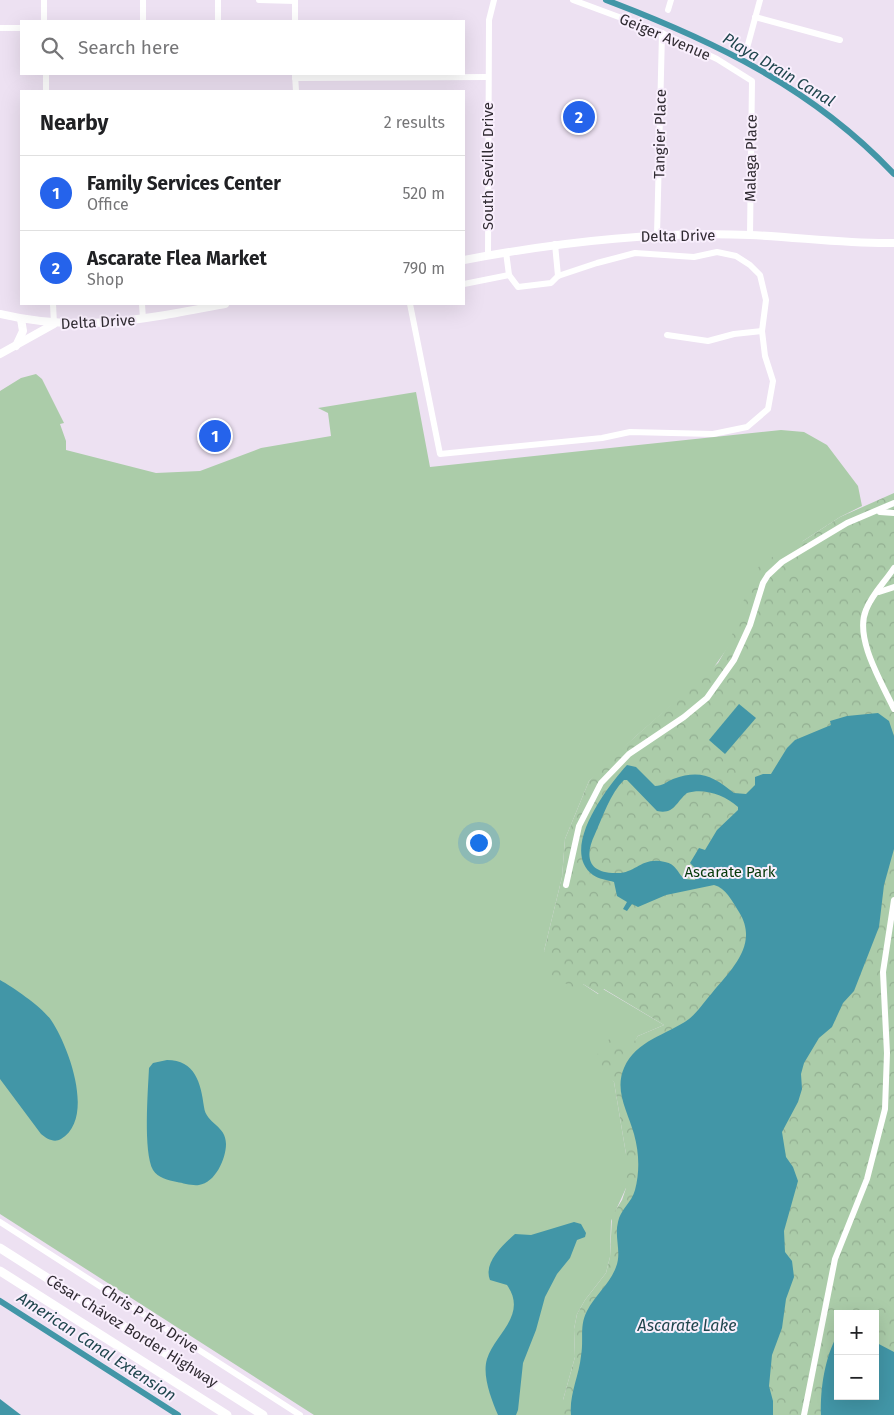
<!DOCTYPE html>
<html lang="en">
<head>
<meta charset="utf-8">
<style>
	:root { --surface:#fff; --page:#f2f2f2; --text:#202124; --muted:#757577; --line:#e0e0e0; --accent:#2563eb }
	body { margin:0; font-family:"Fira Sans",sans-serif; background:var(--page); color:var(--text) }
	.controls { position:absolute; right:15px; bottom:15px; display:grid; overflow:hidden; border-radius:0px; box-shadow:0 5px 20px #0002 }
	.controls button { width:45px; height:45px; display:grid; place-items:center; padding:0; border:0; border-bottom:1px solid var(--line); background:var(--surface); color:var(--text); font:25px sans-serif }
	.you { position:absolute; left:478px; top:842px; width:18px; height:18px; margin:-12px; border:4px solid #fff; border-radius:50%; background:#1a73e8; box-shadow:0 0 0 8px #1a73e833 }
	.badge { display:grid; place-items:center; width:32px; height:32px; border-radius:50%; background:var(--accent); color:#fff; font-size:16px; font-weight:700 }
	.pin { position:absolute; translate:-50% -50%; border:2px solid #fff; box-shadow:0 1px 5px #0006 }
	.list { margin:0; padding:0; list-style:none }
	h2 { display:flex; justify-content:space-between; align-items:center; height:65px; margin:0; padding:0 20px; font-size:21px }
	h2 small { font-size:16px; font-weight:400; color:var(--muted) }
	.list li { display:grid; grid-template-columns:32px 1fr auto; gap:15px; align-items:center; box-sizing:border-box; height:75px; padding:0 20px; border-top:1px solid var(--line) }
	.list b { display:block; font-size:19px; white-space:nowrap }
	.list p { margin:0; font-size:16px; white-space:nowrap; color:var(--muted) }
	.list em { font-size:16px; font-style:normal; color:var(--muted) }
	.icon { flex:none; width:28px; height:28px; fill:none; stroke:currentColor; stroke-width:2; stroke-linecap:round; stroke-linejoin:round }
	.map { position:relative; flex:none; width:894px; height:1415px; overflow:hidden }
	.search { position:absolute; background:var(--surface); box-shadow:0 5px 20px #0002; left:20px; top:20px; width:445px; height:55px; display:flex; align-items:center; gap:12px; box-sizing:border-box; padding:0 18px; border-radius:0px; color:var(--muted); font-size:19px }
	.panel { position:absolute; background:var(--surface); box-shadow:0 5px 20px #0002; left:20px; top:90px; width:445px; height:215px; border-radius:0px }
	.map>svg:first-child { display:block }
	.grass { fill:#abcca9 }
	.park { fill:url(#park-crowns); fill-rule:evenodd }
	.water { fill:#4296a7; fill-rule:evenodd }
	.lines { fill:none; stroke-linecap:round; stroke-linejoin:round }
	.canal { stroke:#4296a7; stroke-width:6 }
	.minor { stroke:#fff; stroke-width:6 }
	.major { stroke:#fff; stroke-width:8 }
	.highway { stroke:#fff; stroke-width:9 }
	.labels { text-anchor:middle; stroke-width:4; stroke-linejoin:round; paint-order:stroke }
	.street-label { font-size:15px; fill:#302b32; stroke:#f9effd }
	.park-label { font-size:15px; fill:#073a0a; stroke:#f9effd }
	.water-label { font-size:16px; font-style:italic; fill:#1f454d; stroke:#f9effd }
</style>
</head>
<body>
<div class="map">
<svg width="894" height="1415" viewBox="0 0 894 1415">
	<defs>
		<pattern id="park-crowns" width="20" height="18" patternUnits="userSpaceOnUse" patternTransform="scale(1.25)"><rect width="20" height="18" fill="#abcca9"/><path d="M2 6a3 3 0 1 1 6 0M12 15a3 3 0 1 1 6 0" fill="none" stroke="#93af92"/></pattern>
	</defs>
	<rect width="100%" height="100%" fill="#ede1f2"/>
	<path class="grass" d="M36,374L42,379L64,423L60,424L66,441V450L156,473L200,471L261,448L331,436L328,413L318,408L416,392L430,467L781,430L804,432L827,445L858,486L862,506L840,517L803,541L712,670L635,737L589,781L565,839L562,877L544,951L583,984L598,994L603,989L664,1025L638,1036L612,1080L614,1082L626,1154V1188L611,1221L610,1257L606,1273L585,1300L577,1314L574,1329L575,1357L563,1400V1415H314L0,1214V391L21,378Z"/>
	<path class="park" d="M894,493V1415H563V1400L575,1357L574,1329L577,1314L585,1300L606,1273L610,1257L612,1216L622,1200L626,1188V1154L614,1082L589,1065L610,1038L629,1049L638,1036L664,1025L604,989L599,994L583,984L578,991L550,974L553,969L544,951L562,877L565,839L589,781L600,768L718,663L729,644L753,573L763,562L803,541L840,517ZM838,1314H875V1396H838Z"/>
	<g class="water">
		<path d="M739,704L756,718L725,754L709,740Z"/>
		<path d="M878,713L889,721L894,736V849L884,885L879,927L854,991L843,1003L832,1027L819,1038L804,1063L801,1074L802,1089L798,1102L782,1132L786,1157L793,1167L798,1181L784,1231L785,1252L792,1261L794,1277L786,1299L782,1328L772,1355L769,1386L773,1401V1415H571C569,1395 579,1376 581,1356C584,1340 579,1326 587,1311C595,1295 610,1284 616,1267C622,1252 614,1237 618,1222C620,1210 632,1202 635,1190C640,1171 639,1152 634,1134C628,1112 614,1091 624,1068C636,1040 667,1035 689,1019C698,1012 704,1002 712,993C732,969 759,944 739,912C732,901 726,888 714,885L666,895L638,907L632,904L627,911L623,909L627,902L617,896L614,882C608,880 598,879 593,875C559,850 607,787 627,765L636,767L655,786C663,786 666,782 673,779C700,769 713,776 734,793L746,794L755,785V777L763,774H771L787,748L795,740L831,725L830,721L847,716ZM624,780H627L657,811C674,815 676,802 687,793C705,788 724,795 738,807V810L717,830L705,850L699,848L690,863L698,871L695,880L684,879C677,872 676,864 665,862C642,856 636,873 618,873C588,874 584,857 595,834C603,816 610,794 624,780Z"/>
		<path d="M0,980C13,987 43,1008 51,1020C68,1045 96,1118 61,1139C54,1143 47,1139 41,1134L0,1079Z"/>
		<path d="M167,1060C195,1060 201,1083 204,1107C206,1124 226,1125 226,1144C226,1159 215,1183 199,1185C192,1186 183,1183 177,1182C168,1180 158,1178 153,1170C143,1152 148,1090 149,1068L153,1063Z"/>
		<path d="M574,1222L581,1224L586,1233L585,1237L577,1240L570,1258L557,1274L545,1297L536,1330L523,1363L518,1410L516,1415H498C491,1399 482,1375 487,1359C495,1334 528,1315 507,1285L490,1280C483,1263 503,1245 515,1234L531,1235Z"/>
		<path d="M838,1334V1396H875V1342L894,1352V1415H821C820,1389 825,1356 838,1334Z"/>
		<path d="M0,1399L21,1415H0Z"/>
	</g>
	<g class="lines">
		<g class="canal">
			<path d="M606,0C714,41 813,88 894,174"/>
			<path d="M0,1301L178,1415"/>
		</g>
		<g class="minor">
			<path d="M44,0V21"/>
			<path d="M143,0V21"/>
			<path d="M218,0V21"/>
			<path d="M259,0L295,1"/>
			<path d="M573,0L662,33L717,59L752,81L750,235"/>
			<path d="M668,10L671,0"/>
			<path d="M755,17L840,40"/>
			<path d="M295,21V0"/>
			<path d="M0,28H21"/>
			<path d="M747,48L760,0"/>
			<path d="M46,74V91"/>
			<path d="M295,75L296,91"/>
			<path d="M295,78L488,77"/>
			<path d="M657,235L662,33"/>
			<path d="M555,244L558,276"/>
			<path d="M488,255L489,20L494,0"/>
			<path d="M464,284L509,275"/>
			<path d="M53,304L54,324"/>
			<path d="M142,304L143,319"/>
			<path d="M410,304L440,454L602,438L630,432L713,434L747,427L768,409L773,381L765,356L762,331L766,300L760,275L750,265L736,256L717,252L694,257L635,253L597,263L558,276L551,283L518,287L509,275L506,252"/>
			<path d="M667,335L708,341L734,334L762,331"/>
			<path d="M880,512L894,513"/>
			<path d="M894,568C885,582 872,594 866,610C854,638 882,683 894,709"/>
			<path d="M879,592L894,587"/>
			<path d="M566,885L579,826L601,783L629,754L684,717L707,698L734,660L750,625L763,583L768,575L782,562L847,523L894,503"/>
			<path d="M0,1222L300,1415"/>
			<path d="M804,1415L835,1259L867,1179L885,1109L887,1053L883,972L894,900"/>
		</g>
		<g class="major">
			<path d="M464,260C559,242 653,231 750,235C798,237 846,244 894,243"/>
			<path d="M0,314C79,333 147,319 225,304"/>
			<path d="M16,346L23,331L21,319"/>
			<path d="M0,354L54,324"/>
		</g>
		<g class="highway">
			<path d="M0,1248L263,1415"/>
			<path d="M0,1271L227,1415"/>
		</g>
	</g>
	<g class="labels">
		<g class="street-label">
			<text transform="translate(665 37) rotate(23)" y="5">Geiger Avenue</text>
			<text transform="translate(660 134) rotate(-89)" y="5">Tangier Place</text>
			<text transform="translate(751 158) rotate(-89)" y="5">Malaga Place</text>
			<text transform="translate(488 166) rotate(-90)" y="5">South Seville Drive</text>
			<text transform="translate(678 236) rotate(-1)" y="5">Delta Drive</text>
			<text transform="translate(98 322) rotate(-3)" y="5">Delta Drive</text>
			<text transform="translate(150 1319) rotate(33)" y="5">Chris P Fox Drive</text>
			<text transform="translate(132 1331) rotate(32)" y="5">César Chávez Border Highway</text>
		</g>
		<g class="park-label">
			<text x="730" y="877">Ascarate Park</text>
		</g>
		<g class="water-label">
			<text transform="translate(779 69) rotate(31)" y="6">Playa Drain Canal</text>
			<text x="687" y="1331">Ascarate Lake</text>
			<text transform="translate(97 1346) rotate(33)" y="6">American Canal Extension</text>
		</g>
	</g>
</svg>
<div class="controls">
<button>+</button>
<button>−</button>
</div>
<div class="you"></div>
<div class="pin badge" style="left:215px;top:436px">1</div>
<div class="pin badge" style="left:579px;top:117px">2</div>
<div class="search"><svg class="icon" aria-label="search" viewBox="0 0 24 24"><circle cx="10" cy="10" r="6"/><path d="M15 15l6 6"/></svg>Search here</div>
<section class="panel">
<h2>Nearby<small>2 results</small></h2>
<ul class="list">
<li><span class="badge">1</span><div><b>Family Services Center</b><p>Office</p></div><em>520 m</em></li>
<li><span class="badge">2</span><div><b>Ascarate Flea Market</b><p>Shop</p></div><em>790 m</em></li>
</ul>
</section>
</div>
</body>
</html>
